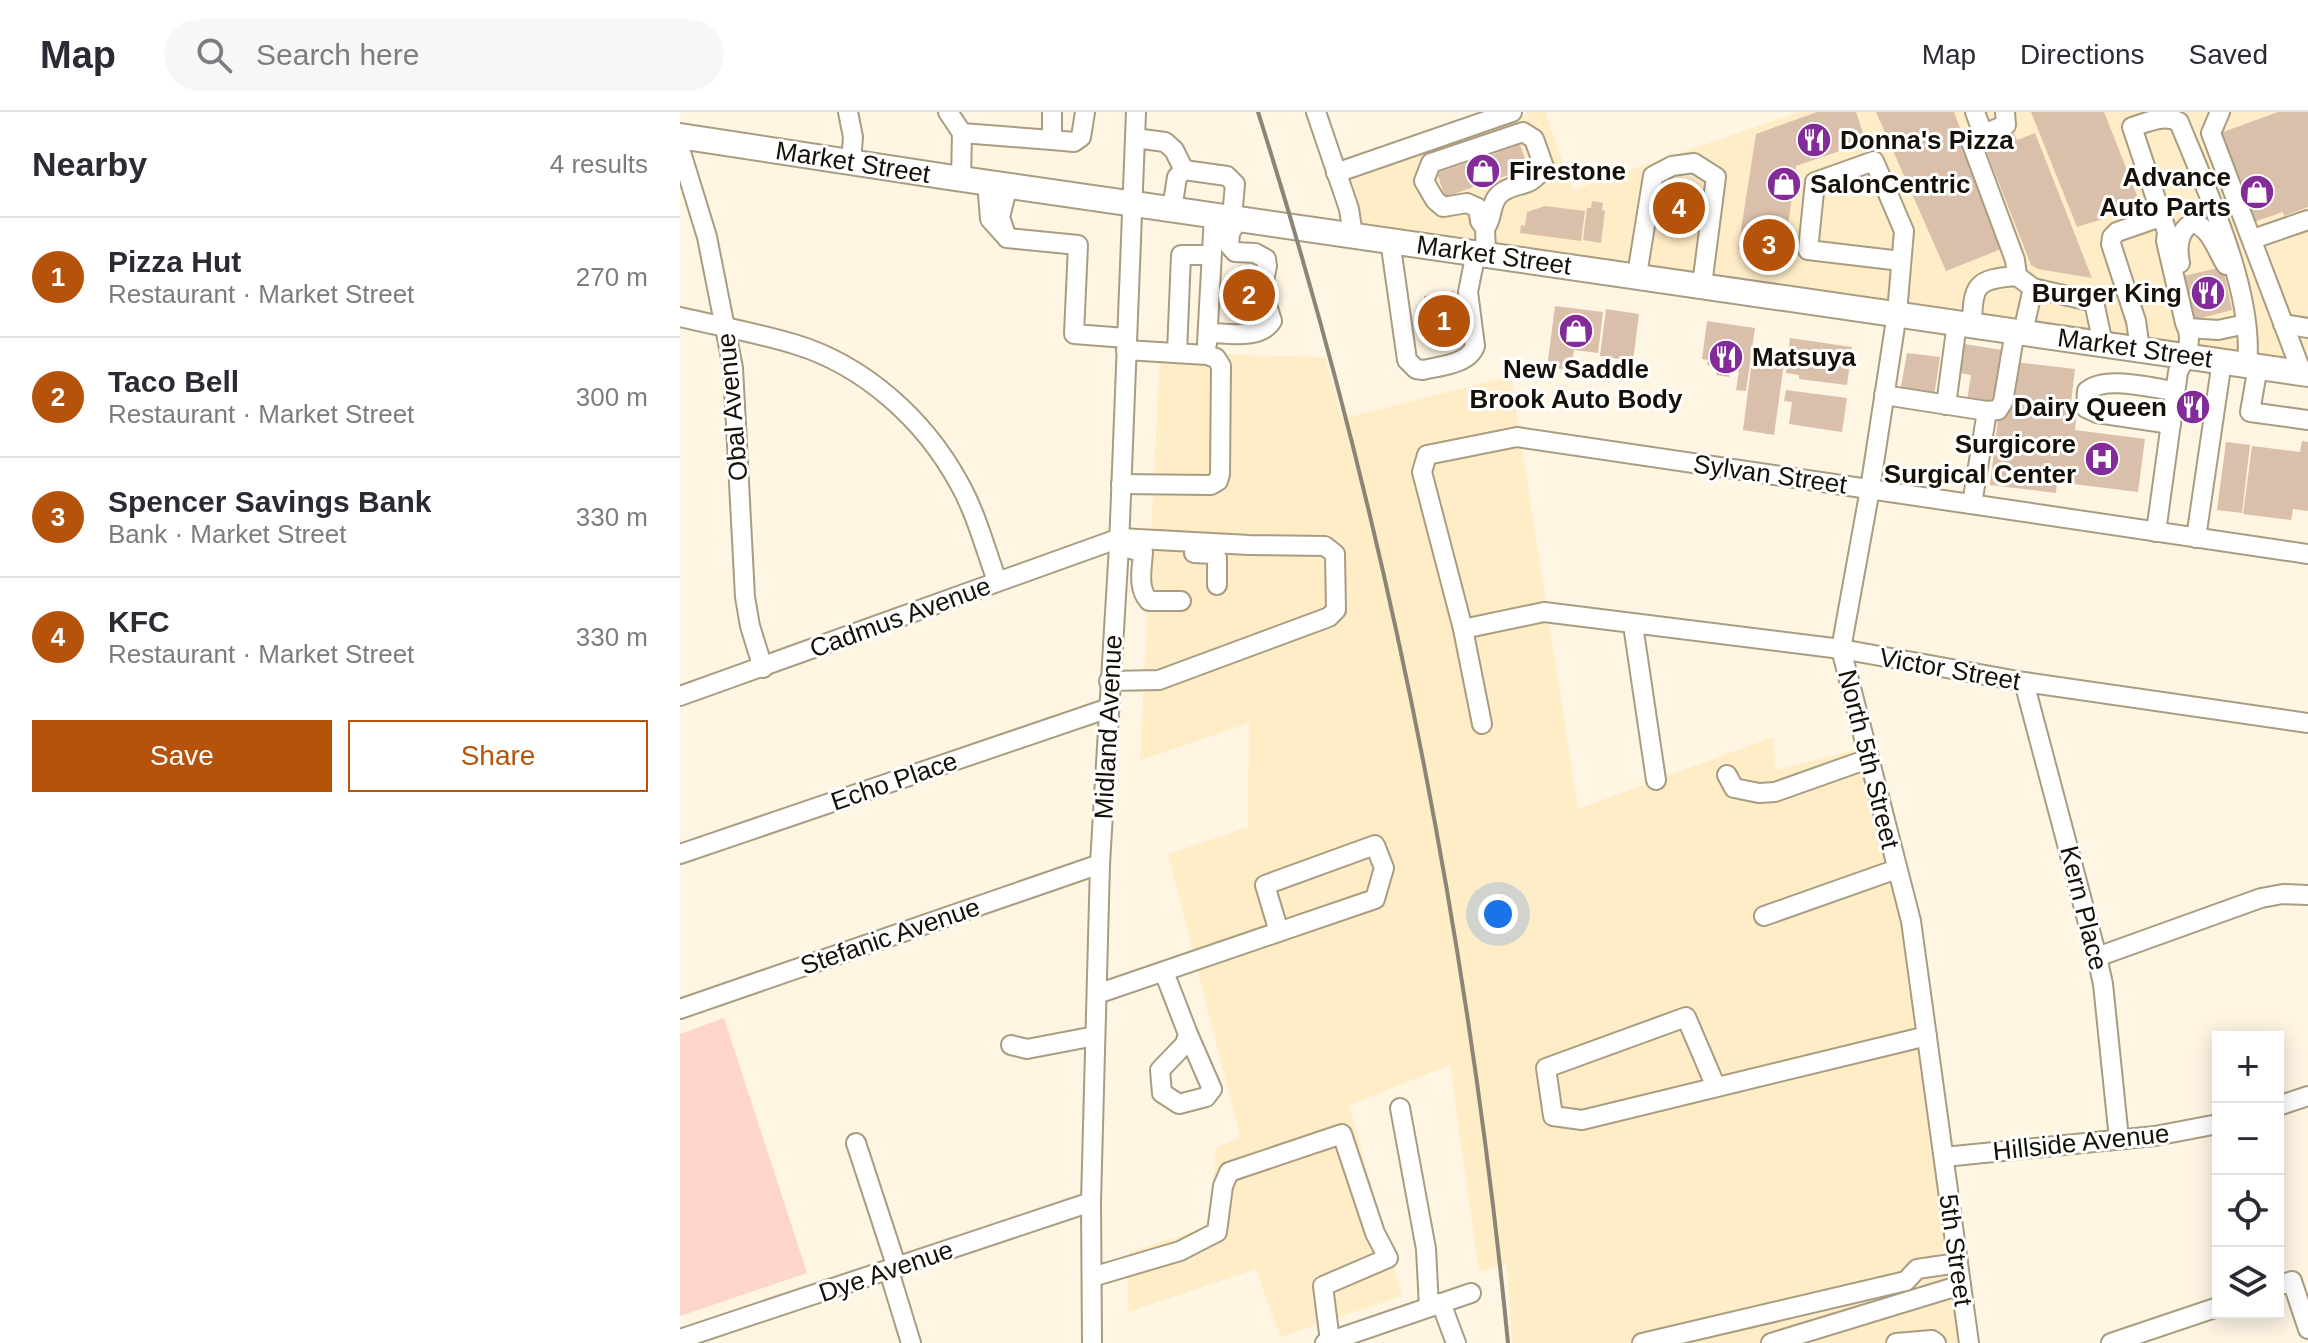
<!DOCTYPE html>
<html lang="en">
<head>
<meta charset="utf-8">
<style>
	:root { --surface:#fff; --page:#f7f7f7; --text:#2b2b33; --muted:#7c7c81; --line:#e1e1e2; --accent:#b45309 }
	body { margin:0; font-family:Helvetica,sans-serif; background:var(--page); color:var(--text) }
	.controls { position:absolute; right:24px; bottom:24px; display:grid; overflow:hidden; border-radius:0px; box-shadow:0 4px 20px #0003 }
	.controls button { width:72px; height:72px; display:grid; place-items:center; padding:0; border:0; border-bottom:2px solid var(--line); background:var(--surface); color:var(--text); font:40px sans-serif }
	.you { position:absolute; left:818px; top:802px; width:28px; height:28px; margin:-20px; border:6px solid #fff; border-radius:50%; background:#1a73e8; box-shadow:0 0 0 12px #1a73e833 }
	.badge { display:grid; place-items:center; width:52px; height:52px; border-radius:50%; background:var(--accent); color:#fff; font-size:26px; font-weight:700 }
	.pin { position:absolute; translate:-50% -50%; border:4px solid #fff; box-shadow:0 2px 8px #0006 }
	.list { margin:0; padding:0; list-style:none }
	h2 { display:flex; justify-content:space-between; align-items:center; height:104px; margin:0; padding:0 32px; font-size:34px }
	h2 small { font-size:26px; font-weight:400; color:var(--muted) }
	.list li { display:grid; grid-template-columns:52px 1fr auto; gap:24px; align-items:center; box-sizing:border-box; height:120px; padding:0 32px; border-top:2px solid var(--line) }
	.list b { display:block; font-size:30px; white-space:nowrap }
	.list p { margin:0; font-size:26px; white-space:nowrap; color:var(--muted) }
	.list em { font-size:26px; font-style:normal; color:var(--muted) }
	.actions { display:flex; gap:16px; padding:24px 32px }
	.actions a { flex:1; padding:18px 0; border:2px solid var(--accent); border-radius:0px; text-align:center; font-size:28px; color:var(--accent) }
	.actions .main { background:var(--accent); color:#fff }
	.icon { flex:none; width:44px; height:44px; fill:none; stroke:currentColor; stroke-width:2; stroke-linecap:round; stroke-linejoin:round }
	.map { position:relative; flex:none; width:1628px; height:1231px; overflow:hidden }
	header { display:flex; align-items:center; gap:48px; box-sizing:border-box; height:112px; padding:0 40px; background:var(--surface); border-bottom:2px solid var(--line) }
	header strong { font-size:38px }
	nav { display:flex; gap:44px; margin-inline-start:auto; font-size:28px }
	.search { width:560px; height:72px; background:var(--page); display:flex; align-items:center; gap:20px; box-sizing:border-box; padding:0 28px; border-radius:44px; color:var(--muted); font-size:30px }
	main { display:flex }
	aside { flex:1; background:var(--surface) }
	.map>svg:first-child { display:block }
	.built { fill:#ffedc8 }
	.green { fill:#fdd5cb }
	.building { fill:#dabfaa }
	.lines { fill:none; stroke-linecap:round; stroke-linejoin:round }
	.minor-casing { stroke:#a99c80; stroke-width:22 }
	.major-casing { stroke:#a99c80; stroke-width:28 }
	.minor { stroke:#fff; stroke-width:18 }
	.major { stroke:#fff; stroke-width:24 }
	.rail { stroke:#8c8577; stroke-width:4 }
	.labels { text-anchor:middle; stroke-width:6; stroke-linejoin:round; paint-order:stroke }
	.poi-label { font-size:26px; font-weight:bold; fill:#161107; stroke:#fff; text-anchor:start }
	.street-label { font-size:26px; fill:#161107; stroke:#fff }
</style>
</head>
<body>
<header>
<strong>Map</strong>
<div class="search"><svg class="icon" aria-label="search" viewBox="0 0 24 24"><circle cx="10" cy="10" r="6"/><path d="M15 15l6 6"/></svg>Search here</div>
<nav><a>Map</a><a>Directions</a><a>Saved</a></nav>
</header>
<main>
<aside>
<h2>Nearby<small>4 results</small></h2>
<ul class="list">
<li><span class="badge">1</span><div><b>Pizza Hut</b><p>Restaurant · Market Street</p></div><em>270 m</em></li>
<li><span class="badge">2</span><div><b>Taco Bell</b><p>Restaurant · Market Street</p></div><em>300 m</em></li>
<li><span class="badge">3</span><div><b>Spencer Savings Bank</b><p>Bank · Market Street</p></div><em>330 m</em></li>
<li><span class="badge">4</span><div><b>KFC</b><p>Restaurant · Market Street</p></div><em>330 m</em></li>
</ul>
<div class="actions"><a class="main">Save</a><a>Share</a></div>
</aside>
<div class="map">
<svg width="1628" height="1231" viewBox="0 0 1628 1231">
	<rect width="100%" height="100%" fill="#fef5e3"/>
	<g class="built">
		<path d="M851,0H865L893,78L1118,0H1628V255L676,117L660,63Z"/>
		<path d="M480,241L645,245L662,307L831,264L898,697L1093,625L1096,658L1186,635L1241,838L1295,1231H832L827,1152L799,1160L770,953L669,993L722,1184L600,1225L576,1157L448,1200L449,1140L530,1114L536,1036L560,1025L488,742L568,715L569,611L460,648Z"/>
	</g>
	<path class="green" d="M44,906L127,1161L0,1204V922Z"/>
	<g class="building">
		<path d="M1137,0H1176L1186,30L1116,54L1104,144L1058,137L1076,22Z"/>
		<path d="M1196,0H1274L1324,136L1266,159Z"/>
		<path d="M1351,0H1424L1460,91L1426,104V106L1397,115Z"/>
		<path d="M1598,0H1628V95L1604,104L1603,100L1568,112L1535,23Z"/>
		<path d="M1334,21L1337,28L1355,21L1412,166L1358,157L1351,153L1304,33Z"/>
		<path d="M840,32L848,56L765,85L757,61L790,50L789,46L807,39L808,44Z"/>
		<path d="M912,89L923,91L922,98L925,99L921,131L903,128L907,96H911Z"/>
		<path d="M865,94L905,99L901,129L840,121L841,113L845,114L847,100Z"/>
		<path d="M1543,155L1552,198L1513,208L1503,164Z"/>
		<path d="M774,179L783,233L753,238L744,184Z"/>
		<path d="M875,194L923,200L918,241L894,238L891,258L867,255Z"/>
		<path d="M926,197L959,202L953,249L920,244Z"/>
		<path d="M1027,209L1075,216L1066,279L1056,278L1059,259L1050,258L1049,265L1036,263L1037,254L1027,253L1028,248L1022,247Z"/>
		<path d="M1110,226L1172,235L1167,273L1119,267V263L1106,261Z"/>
		<path d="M1278,231L1322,238L1313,293L1287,289L1291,263L1273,260Z"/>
		<path d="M1073,240L1105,244L1094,323L1063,318Z"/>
		<path d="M1227,241L1260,245L1254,285L1220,280Z"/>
		<path d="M1334,250L1395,257L1390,299L1397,300L1395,318L1465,327L1458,380L1377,370L1376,381L1310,373L1319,298L1328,299Z"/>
		<path d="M1106,278L1167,286L1162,320L1109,312L1112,290L1104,289Z"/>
		<path d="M1506,282L1524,284L1521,309L1502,306Z"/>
		<path d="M1622,329L1628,330V399L1613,397L1611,408L1563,402L1572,334L1620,340Z"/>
		<path d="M1546,330L1570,333L1562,401L1537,398Z"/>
	</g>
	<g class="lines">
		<g class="minor-casing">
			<g id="minor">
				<path d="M168,0L173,25L171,49"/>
				<path d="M268,0L282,21L281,67"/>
				<path d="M636,0L669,97L673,123"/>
				<path d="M1295,0L1303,22"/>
				<path d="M1325,0L1326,13L1290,27L1335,148L1337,164"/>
				<path d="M1540,0L1531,21L1622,261"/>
				<path d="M282,21L372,28V0"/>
				<path d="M455,26L485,30L494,38L504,58"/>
				<path d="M372,28L394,30L401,25L405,0"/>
				<path d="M0,37L27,125L53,256L65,485L70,514L83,556"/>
				<path d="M504,58L547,64L555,72L552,105"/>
				<path d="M656,61L832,0"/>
				<path d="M307,70L310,107L327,126L320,105L328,73"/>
				<path d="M492,97L497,65L504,58"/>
				<path d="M805,116C814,106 809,90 821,81C838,68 848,79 864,55L854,27L843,20L751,51L744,69L755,88L763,95L787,91L798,96L800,109L805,116L806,142"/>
				<path d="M327,126L398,133L394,222L446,226"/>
				<path d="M1573,127L1628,108"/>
				<path d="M710,128L727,248L736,257L743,258C760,254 789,252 795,234L788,180L796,140"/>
				<path d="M1221,149L1128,138L1135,70L1194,49L1224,119L1217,201L1190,377L1161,537L1231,809L1289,1231"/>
				<path d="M1500,151C1497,136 1498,119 1512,111C1530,114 1537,139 1546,153"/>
				<path d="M957,163L973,64L992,54L1014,51L1036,65L1022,173"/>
				<path d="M0,205C38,214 77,221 114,232C184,253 244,307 279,371C296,401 305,436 317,469"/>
				<path d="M1603,212L1628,216"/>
				<path d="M1292,213C1293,173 1295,167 1337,164L1353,176L1414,190L1423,232"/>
				<path d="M1509,216L1538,218L1566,212"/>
				<path d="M1343,220L1353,176"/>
				<path d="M528,221C548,221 580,228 592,209L582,178L587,154L586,147L575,141L555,140L549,133L550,121L559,106"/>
				<path d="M527,232L534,103"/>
				<path d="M1460,237L1456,209L1431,132L1432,125L1437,120L1483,104"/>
				<path d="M497,241L501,143H531"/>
				<path d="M1578,254L1570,300L1628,308"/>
				<path d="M1204,283L1307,299"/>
				<path d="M1266,293L1277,211"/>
				<path d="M1491,312L1417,301L1406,296L1407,279C1425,263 1471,276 1495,279"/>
				<path d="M441,372L531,373L538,369L540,362L541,254L536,246L527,243L446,238"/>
				<path d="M1292,392L1307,299L1318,298L1323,290L1335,219"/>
				<path d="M1476,420L1498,260C1506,246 1514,226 1505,211L1486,129L1487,120L1452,15C1468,10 1484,2 1499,10C1526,77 1575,180 1567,253"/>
				<path d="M1516,426L1542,249"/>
				<path d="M442,435L463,440C462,457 457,476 469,489H501"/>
				<path d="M514,441L533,442L537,446V473"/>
				<path d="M953,513L976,668"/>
				<path d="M783,517L864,500L1161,537L1344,570L1628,611"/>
				<path d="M1344,570L1417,845L1423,872L1439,1027"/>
				<path d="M0,584L440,426L569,433L645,434L655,442L656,498L649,505L479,568L429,569"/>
				<path d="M802,612L783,517L742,360L747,343L837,325L1628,442"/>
				<path d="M1047,663L1054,676L1079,681L1095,680L1188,647"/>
				<path d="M0,742L429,596"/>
				<path d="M1084,804L1217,757"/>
				<path d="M1417,845L1581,786L1603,782L1628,783"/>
				<path d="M484,860L508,922L505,932L480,958L482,981L499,992L526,985L532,977L508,922"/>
				<path d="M417,882L695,787L704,756L695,733L585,773L599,820"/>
				<path d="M0,897L420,752"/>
				<path d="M331,933L347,937L415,924"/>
				<path d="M1036,975L1006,905L866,956L873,1004L902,1008L1247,924"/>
				<path d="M1598,994L1628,984"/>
				<path d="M720,996L746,1137L749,1195"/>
				<path d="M176,1031L217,1156"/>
				<path d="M1264,1045L1475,1024L1538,1012"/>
				<path d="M209,1159L231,1231"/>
				<path d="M412,1165L500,1139L537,1120L543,1074L549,1060L662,1022L695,1121L708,1146L643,1174L650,1229"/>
				<path d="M1598,1174L1612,1169L1628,1217"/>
				<path d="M761,1191L776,1231"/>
				<path d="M0,1227L411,1090"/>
				<path d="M412,1231L411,1090L420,752L439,434L456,0"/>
				<path d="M645,1231L791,1181"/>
				<path d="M962,1231L1226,1169L1237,1157L1278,1151"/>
				<path d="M1091,1231L1281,1173"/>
				<path d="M1216,1231L1252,1228L1256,1231"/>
				<path d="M1431,1231L1538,1195"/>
			</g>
		</g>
		<g class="major-casing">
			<path id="major" d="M0,24L268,65L1628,262"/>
		</g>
		<use href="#minor" class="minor"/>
		<use href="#major" class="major"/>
		<path class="rail" d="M578,0C705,401 787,813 828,1231"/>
	</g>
	<defs>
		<g id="restaurant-disc" transform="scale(1.8)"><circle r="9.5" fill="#832b98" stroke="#fff"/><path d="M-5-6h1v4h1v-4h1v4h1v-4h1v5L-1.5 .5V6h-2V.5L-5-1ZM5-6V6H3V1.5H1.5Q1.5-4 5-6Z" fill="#fff"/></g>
		<g id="shop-disc" transform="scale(1.8)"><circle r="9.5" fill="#832b98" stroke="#fff"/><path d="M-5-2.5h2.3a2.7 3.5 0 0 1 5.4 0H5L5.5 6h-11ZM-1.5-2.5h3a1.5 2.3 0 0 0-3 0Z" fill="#fff"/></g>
		<g id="hospital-disc" transform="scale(1.8)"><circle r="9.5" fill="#832b98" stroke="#fff"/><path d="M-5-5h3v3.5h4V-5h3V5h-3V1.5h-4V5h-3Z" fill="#fff"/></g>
	</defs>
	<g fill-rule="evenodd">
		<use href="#restaurant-disc" x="1134" y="28"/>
		<use href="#shop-disc" x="803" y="59"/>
		<use href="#shop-disc" x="1104" y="72"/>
		<use href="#shop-disc" x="1577" y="80"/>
		<use href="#restaurant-disc" x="1528" y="181"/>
		<use href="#shop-disc" x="896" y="219"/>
		<use href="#restaurant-disc" x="1046" y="245"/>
		<use href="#restaurant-disc" x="1513" y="295"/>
		<use href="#hospital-disc" x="1422" y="347"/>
	</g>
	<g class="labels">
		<g class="poi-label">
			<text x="1160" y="37">Donna's Pizza</text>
			<text x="829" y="68">Firestone</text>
			<text x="1551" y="74" text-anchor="end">Advance<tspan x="1551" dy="30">Auto Parts</tspan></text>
			<text x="1130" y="81">SalonCentric</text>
			<text x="1502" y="190" text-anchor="end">Burger King</text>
			<text x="1072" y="254">Matsuya</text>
			<text x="896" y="266" text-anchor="middle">New Saddle<tspan x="896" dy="30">Brook Auto Body</tspan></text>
			<text x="1487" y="304" text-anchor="end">Dairy Queen</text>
			<text x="1396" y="341" text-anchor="end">Surgicore<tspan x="1396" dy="30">Surgical Center</tspan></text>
		</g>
		<g class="street-label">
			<text transform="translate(173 50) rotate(9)" y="9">Market Street</text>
			<text transform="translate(814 143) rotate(8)" y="9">Market Street</text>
			<text transform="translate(1455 236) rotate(8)" y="9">Market Street</text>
			<text transform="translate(52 295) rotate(-95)" y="9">Obal Avenue</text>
			<text transform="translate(1090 362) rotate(8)" y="9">Sylvan Street</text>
			<text transform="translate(220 505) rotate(-20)" y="9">Cadmus Avenue</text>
			<text transform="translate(1270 557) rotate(10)" y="9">Victor Street</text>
			<text transform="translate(428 615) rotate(-87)" y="9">Midland Avenue</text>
			<text transform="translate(1189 647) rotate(76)" y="9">North 5th Street</text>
			<text transform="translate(214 669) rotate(-19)" y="9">Echo Place</text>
			<text transform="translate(1404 796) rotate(76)" y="9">Kern Place</text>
			<text transform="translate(210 824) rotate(-19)" y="9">Stefanic Avenue</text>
			<text transform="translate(1401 1030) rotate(-6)" y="9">Hillside Avenue</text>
			<text transform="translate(1276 1138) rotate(82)" y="9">5th Street</text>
			<text transform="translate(206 1159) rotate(-19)" y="9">Dye Avenue</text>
		</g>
	</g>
</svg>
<div class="controls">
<button>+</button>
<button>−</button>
<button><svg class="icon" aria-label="locate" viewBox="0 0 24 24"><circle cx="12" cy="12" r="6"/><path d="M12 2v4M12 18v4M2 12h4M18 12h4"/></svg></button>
<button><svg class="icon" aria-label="layers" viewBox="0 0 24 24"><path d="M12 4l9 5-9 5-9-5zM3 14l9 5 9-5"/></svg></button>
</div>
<div class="you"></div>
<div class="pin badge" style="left:764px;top:209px">1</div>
<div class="pin badge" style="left:569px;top:183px">2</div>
<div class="pin badge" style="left:1089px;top:133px">3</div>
<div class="pin badge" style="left:999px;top:96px">4</div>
</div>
</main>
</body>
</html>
